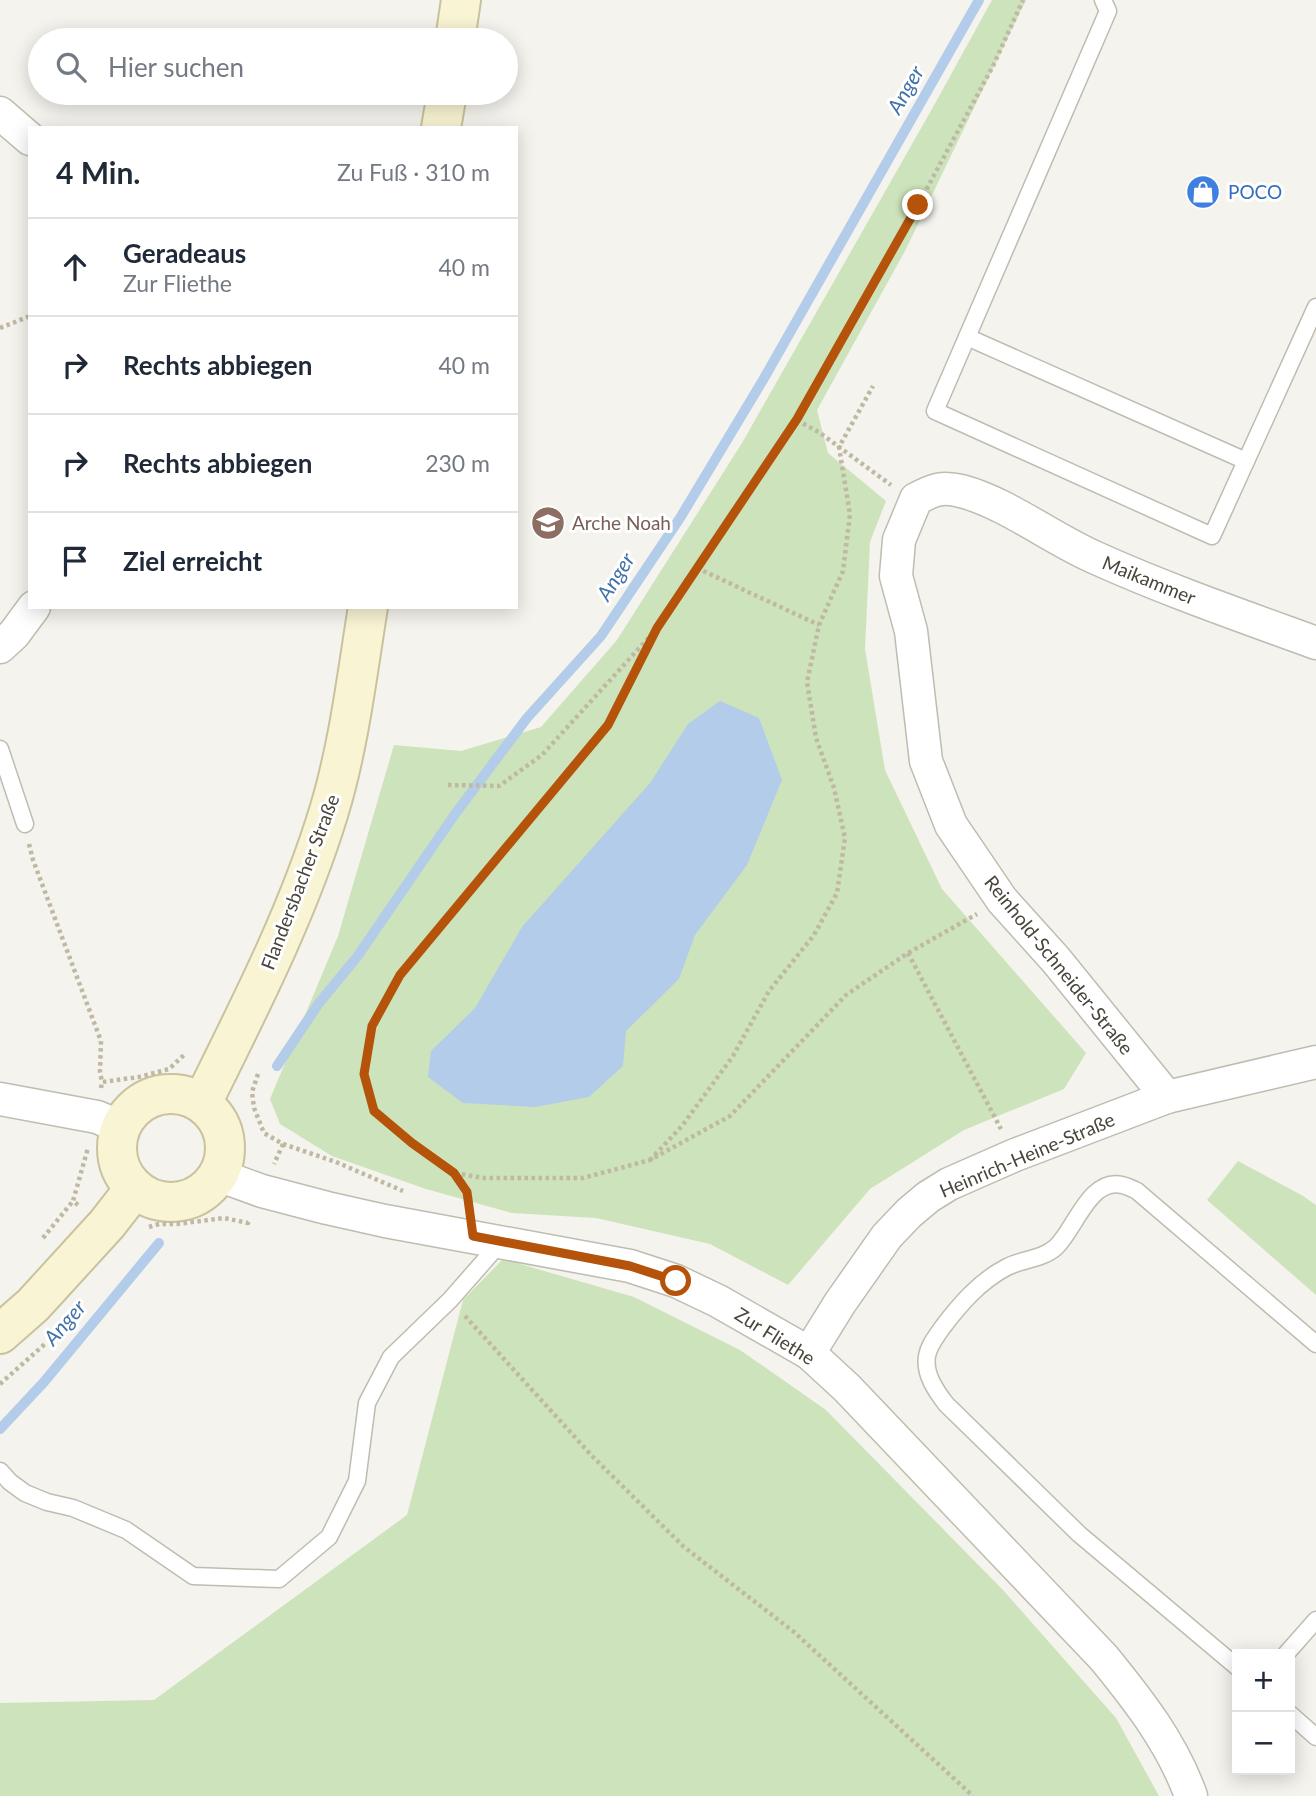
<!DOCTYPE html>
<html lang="de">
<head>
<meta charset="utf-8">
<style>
	:root { --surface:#fff; --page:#f2f2f3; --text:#1f2937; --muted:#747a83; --line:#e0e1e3 }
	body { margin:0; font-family:Lato,sans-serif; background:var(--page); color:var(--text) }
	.controls { position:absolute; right:21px; bottom:21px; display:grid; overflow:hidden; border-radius:0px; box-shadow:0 4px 18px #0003 }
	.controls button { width:63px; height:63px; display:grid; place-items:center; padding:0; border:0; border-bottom:2px solid var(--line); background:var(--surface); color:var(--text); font:35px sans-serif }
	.stop { position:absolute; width:21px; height:21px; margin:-16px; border:5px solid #b45309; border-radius:50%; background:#fff }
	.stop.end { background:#b45309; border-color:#fff; box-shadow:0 2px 7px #0008 }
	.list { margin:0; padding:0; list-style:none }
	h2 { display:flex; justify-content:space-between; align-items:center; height:91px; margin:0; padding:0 28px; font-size:30px }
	h2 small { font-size:23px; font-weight:400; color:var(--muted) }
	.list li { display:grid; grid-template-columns:46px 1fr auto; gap:21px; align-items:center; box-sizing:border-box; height:98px; padding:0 28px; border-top:2px solid var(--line) }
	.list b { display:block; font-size:26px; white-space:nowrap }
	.list p { margin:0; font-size:23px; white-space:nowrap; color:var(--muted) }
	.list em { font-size:23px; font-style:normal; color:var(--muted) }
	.icon { flex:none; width:38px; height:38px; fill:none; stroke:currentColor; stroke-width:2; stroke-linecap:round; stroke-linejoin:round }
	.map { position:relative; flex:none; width:1316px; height:1796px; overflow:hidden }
	.search { position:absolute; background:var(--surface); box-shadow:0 4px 18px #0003; left:28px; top:28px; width:490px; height:77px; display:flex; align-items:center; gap:18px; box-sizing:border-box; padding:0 24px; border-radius:38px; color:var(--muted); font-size:26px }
	.panel { position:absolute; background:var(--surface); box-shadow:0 4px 18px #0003; left:28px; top:126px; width:490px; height:483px; border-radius:0px }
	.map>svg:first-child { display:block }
	.green { fill:#cde3bb }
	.water { fill:#b2cce9 }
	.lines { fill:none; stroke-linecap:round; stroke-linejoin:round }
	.stream { stroke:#b2cce9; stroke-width:10 }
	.lane-casing { stroke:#bfbcb0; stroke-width:19 }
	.street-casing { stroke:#bfbcb0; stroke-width:35 }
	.secondary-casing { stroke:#c9c29e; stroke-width:42 }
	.path { stroke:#bfb8a3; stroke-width:4.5; stroke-dasharray:3.5 3.5; stroke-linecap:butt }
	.lane { stroke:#fff; stroke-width:16 }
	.street { stroke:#fff; stroke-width:32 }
	.secondary { stroke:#f9f4d3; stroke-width:38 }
	.route { stroke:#b45309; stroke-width:9 }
	.labels { text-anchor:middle; stroke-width:6; stroke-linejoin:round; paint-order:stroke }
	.shop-label { font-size:19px; fill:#366cbe; stroke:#fff; text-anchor:start }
	.education-label { font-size:19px; fill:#785e54; stroke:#fff; text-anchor:start }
	.street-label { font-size:19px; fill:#49453b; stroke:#fff }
	.water-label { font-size:21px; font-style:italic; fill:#4071a9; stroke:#fff }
</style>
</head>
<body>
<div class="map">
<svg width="1316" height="1796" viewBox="0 0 1316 1796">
	<rect width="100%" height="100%" fill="#f5f3ed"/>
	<g class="green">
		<path d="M992,0H1026L905,251L817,410L828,453L886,501L870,542L865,649L885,770L942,889L1086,1053L1064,1089L964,1130L870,1189L788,1285L710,1244L596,1218L512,1213L426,1189L332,1156L280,1124L270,1099L338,936L394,745L461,751L541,727L617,640L742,443L932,109Z"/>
		<path d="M1238,1161L1303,1196L1316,1205V1295L1207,1200Z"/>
		<path d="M503,1259L634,1297L740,1350L826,1410L1003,1590L1116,1718L1159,1796H0V1703L154,1700L407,1515L463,1300Z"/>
	</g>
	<path class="water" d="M720,701L759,718L782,780L747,865L695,935L679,979L626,1031L623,1066L589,1097L535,1107L463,1103L428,1077L431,1051L475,1008L522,927L650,783L688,724Z"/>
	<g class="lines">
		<g class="stream">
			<path d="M277,1066L319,1003L357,957L455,814L527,718L601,636L680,518L763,380L979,0"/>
			<path d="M0,1429L44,1382L159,1243"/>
		</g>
		<g class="lane-casing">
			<g id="lane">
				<path d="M1103,0L1108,11L935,411L1212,536L1316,307"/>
				<path d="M967,337L1246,461"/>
				<path d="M0,749L25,824"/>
				<path d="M0,1471L10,1482L25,1493L47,1502L73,1508L126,1530L193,1576L279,1579L329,1537L357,1481L367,1403L391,1357L450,1300L501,1242"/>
				<path d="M1286,1654L1316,1620"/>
				<path d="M1237,1667L1079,1534L946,1404C936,1391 924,1374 927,1356C929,1345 936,1337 942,1328C960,1304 980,1281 1007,1267C1023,1259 1043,1259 1056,1247C1075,1229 1090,1177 1122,1185C1127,1186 1133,1189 1137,1191L1316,1344"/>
				<path d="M1290,1714L1316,1737"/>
			</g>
		</g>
		<g class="street-casing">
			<g id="street">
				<path d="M0,113L30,139"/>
				<path d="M0,647L14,634L34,607"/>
				<path d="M1167,1097L1056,960L1002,900L951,825L926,761L911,631L896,576L899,540L916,499C933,490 942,486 961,491C1007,503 1052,539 1096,558C1167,590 1242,616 1316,643"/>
				<path d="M0,1099L97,1117L121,1127"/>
				<path d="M218,1175L262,1191L327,1208L385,1221L630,1266L676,1281L718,1301L809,1353L847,1388L1104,1658C1139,1701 1172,1743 1191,1796"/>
				<path d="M809,1353L840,1303L887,1236L909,1213L928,1197L949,1184L1015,1155L1167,1097L1316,1062"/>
			</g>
		</g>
		<g class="secondary-casing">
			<g id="secondary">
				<path d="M455,40L461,0"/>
				<path d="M441,128L447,93"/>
				<circle cx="171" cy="1148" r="54"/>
				<path d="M202,1103C249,1008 298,913 329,811C349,745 357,675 368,607"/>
				<path d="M0,1334L33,1305L107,1224L135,1188"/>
			</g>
		</g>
		<g class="path">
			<path d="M0,328L30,316"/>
			<path d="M797,420L820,433L891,485"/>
			<path d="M697,568L819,625"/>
			<path d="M448,785L499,786L542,755L652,634"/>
			<path d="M29,844L33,860L101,1041L100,1072L102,1082"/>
			<path d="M908,953L1001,1129"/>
			<path d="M258,1074L252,1092L254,1108L264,1133L283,1144L274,1164"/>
			<path d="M101,1088L102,1082L139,1077L169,1069L185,1054"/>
			<path d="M283,1144L336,1162L403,1191"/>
			<path d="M650,1160L682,1126L733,1056L769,991L814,935L837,893L845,838L834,788L816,738L807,682L819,625L843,571L850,514L839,447L873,386"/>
			<path d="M455,1173L483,1178H583L650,1160L730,1116L846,995L908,953L977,914"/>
			<path d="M78,1205L73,1201L88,1148"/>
			<path d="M469,1205L467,1192L454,1173L413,1143L374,1111L364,1074L372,1026L399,975L608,725L657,628L797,420L918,205L993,66L1023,0"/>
			<path d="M149,1227L159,1224H177L224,1218L248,1223L249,1220"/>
			<path d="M43,1238L73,1201"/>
			<path d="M465,1316L592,1456L684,1547L794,1632L973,1796"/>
			<path d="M0,1384L46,1343"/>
		</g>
		<use href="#lane" class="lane"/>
		<use href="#street" class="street"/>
		<use href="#secondary" class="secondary"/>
	</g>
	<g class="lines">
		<path class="route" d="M676,1281L630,1266L473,1236L467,1192L454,1173L412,1143L374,1111L364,1074L372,1026L400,975L608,725L657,628L797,419L918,205"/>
	</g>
	<defs>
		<g id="shop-disc" transform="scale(1.75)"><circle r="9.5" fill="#3f7fe0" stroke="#fff"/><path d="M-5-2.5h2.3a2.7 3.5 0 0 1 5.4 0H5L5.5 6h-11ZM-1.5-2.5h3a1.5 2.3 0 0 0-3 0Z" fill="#fff"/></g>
		<g id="school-disc" transform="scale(1.75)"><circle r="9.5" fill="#8d6e63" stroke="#fff"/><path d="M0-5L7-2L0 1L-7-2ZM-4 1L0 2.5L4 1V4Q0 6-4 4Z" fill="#fff"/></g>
	</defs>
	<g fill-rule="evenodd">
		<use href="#shop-disc" x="1203" y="192"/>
		<use href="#school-disc" x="548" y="523"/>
	</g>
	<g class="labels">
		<g class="shop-label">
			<text x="1228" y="199">POCO</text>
		</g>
		<g class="education-label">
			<text x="572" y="530">Arche Noah</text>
		</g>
		<g class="street-label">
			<text transform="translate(1149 580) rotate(22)" y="7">Maikammer</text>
			<text transform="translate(300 882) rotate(-69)" y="7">Flandersbacher Straße</text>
			<text transform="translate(1059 965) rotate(51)" y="7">Reinhold-Schneider-Straße</text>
			<text transform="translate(1027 1155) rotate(-23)" y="7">Heinrich-Heine-Straße</text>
			<text transform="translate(775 1336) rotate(32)" y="7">Zur Fliethe</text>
		</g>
		<g class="water-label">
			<text transform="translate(906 90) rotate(-60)" y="7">Anger</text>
			<text transform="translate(616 577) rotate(-58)" y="7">Anger</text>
			<text transform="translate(65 1323) rotate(-49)" y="7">Anger</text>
		</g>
	</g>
</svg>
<div class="controls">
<button>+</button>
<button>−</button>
</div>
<div class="stop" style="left:676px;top:1281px"></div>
<div class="stop end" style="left:918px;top:205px"></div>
<div class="search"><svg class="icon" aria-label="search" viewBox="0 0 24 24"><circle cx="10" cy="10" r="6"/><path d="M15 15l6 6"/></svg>Hier suchen</div>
<section class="panel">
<h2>4 Min.<small>Zu Fuß · 310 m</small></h2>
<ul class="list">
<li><svg class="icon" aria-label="ahead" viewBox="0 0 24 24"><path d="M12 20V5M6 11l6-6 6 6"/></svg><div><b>Geradeaus</b><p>Zur Fliethe</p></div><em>40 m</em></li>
<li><svg class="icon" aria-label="right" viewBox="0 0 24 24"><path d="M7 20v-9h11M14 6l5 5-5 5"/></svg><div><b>Rechts abbiegen</b></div><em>40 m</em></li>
<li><svg class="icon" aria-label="right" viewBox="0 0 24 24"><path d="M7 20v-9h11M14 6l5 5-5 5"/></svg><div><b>Rechts abbiegen</b></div><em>230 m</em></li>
<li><svg class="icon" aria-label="arrive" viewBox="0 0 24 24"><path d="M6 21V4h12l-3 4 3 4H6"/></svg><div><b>Ziel erreicht</b></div></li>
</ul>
</section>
</div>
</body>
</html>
